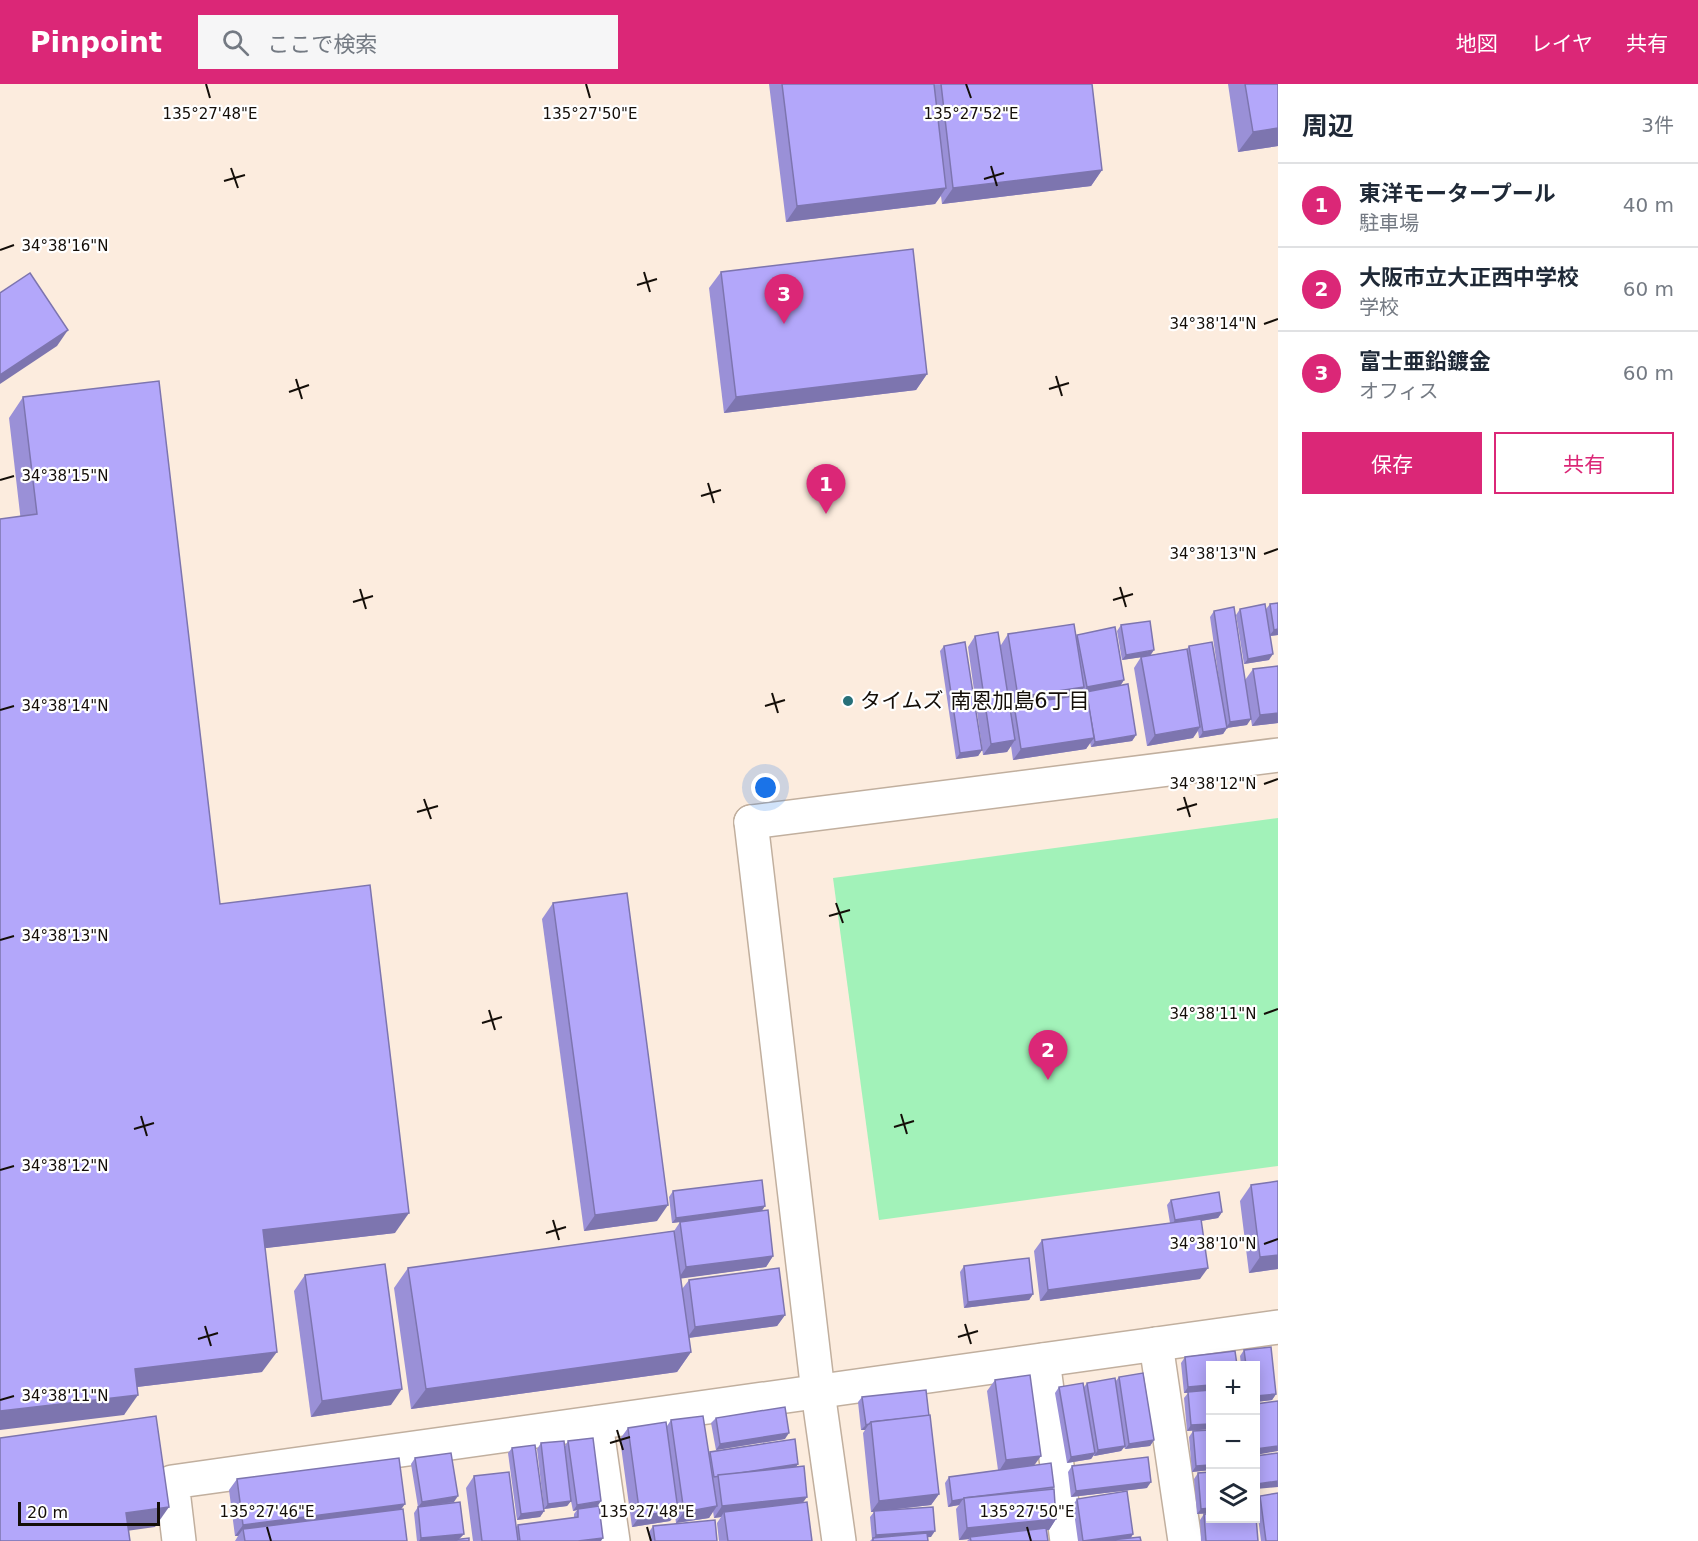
<!DOCTYPE html>
<html lang="ja">
<head>
<meta charset="utf-8">
<style>
	:root { --surface:#fff; --page:#f6f6f7; --text:#1f2937; --muted:#747a83; --line:#e0e1e3; --accent:#db2777 }
	body { margin:0; font-family:"DejaVu Sans","Noto Sans JP",sans-serif; background:var(--page); color:var(--text) }
	.controls { position:absolute; right:18px; bottom:18px; display:grid; overflow:hidden; border-radius:0px; box-shadow:0 3px 15px #0003 }
	.controls button { width:54px; height:54px; display:grid; place-items:center; padding:0; border:0; border-bottom:2px solid var(--line); background:var(--surface); color:var(--text); font:30px sans-serif }
	.scale { position:absolute; left:18px; bottom:15px; width:142px; box-sizing:border-box; padding-left:6px; border:3px solid #140e08; border-top:0; font-size:16px; line-height:21px; white-space:nowrap; color:#140e08; -webkit-text-stroke:4px #fff; paint-order:stroke }
	.you { position:absolute; left:766px; top:704px; width:21px; height:21px; margin:-15px; border:4px solid #fff; border-radius:50%; background:#1a73e8; box-shadow:0 0 0 9px #1a73e833 }
	.badge { display:grid; place-items:center; width:39px; height:39px; border-radius:50%; background:var(--accent); color:#fff; font-size:20px; font-weight:700 }
	.pin { position:absolute; translate:-50% -50px; filter:drop-shadow(0 2px 3px #0008) }
	.pin::after { content:''; position:absolute; top:32px; width:21px; height:18px; background:inherit; clip-path:polygon(0 0,100% 0,50% 100%) }
	.list { margin:0; padding:0; list-style:none }
	h2 { display:flex; justify-content:space-between; align-items:center; height:78px; margin:0; padding:0 24px; font-size:26px }
	h2 small { font-size:20px; font-weight:400; color:var(--muted) }
	.list li { display:grid; grid-template-columns:39px 1fr auto; gap:18px; align-items:center; box-sizing:border-box; height:84px; padding:0 24px; border-top:2px solid var(--line) }
	.list b { display:block; font-size:22px; white-space:nowrap }
	.list p { margin:0; font-size:20px; white-space:nowrap; color:var(--muted) }
	.list em { font-size:20px; font-style:normal; color:var(--muted) }
	.actions { display:flex; gap:12px; padding:18px 24px }
	.actions a { flex:1; padding:14px 0; border:2px solid var(--accent); border-radius:0px; text-align:center; font-size:21px; color:var(--accent) }
	.actions .main { background:var(--accent); color:#fff }
	.icon { flex:none; width:33px; height:33px; fill:none; stroke:currentColor; stroke-width:2; stroke-linecap:round; stroke-linejoin:round }
	.map { position:relative; flex:none; width:1278px; height:1457px; overflow:hidden }
	header { display:flex; align-items:center; gap:36px; box-sizing:border-box; height:84px; padding:0 30px; background:var(--accent); color:#fff }
	header strong { font-size:28px }
	nav { display:flex; gap:33px; margin-inline-start:auto; font-size:21px }
	.search { width:420px; height:54px; background:var(--page); display:flex; align-items:center; gap:15px; box-sizing:border-box; padding:0 21px; border-radius:0px; color:var(--muted); font-size:22px }
	main { display:flex }
	aside { flex:1; background:var(--surface) }
	.map>svg:first-child { display:block }
	.green { fill:#a2f2b9 }
	.lines { fill:none; stroke-linecap:round; stroke-linejoin:round }
	.minor-casing { stroke:#c1af9e; stroke-width:36 }
	.tertiary-casing { stroke:#c1af9e; stroke-width:36 }
	.minor { stroke:#fff; stroke-width:33 }
	.tertiary { stroke:#fff; stroke-width:33 }
	.wall { fill:#9a90d7 }
	.shaded-wall { fill:#7d75af }
	.building { fill:#b3a7fa; stroke:#7d75af; stroke-width:1.5 }
	.ticks { fill:none; stroke:#140e08; stroke-width:2 }
	.poi-dot { fill:#277079; stroke:#fff; stroke-width:2 }
	.labels { text-anchor:middle; stroke-width:4.5; stroke-linejoin:round; paint-order:stroke }
	.poi-label { font-size:21px; fill:#140e08; stroke:#fff; text-anchor:start }
	.ticks-label { font-size:15px; text-anchor:middle; fill:#140e08; stroke:#fff; stroke-width:4.5; stroke-linejoin:round; paint-order:stroke }
</style>
</head>
<body>
<header>
<strong>Pinpoint</strong>
<div class="search"><svg class="icon" aria-label="search" viewBox="0 0 24 24"><circle cx="10" cy="10" r="6"/><path d="M15 15l6 6"/></svg>ここで検索</div>
<nav><a>地図</a><a>レイヤ</a><a>共有</a></nav>
</header>
<main>
<div class="map">
<svg width="1278" height="1457" viewBox="0 0 1278 1457">
	<rect width="100%" height="100%" fill="#fcecde"/>
	<path class="green" d="M1278,734V1082L879,1136L833,794Z"/>
	<g class="lines">
		<g class="minor-casing">
			<g id="minor">
				<path d="M751,738L818,1308"/>
				<path d="M1156,1260L1185,1457"/>
				<path d="M1043,1276L1067,1457"/>
				<path d="M596,1339L613,1457"/>
				<path d="M179,1457L172,1398L1278,1243"/>
			</g>
		</g>
		<g class="tertiary-casing">
			<g id="tertiary">
				<path d="M751,738L1278,671"/>
				<path d="M818,1308L839,1457"/>
			</g>
		</g>
		<use href="#minor" class="minor"/>
		<use href="#tertiary" class="tertiary"/>
	</g>
	<g class="wall">
		<path d="M769,0H1092L1102,86L1091,102L942,120L941,112L935,120L786,138Z"/>
		<path d="M1228,0H1278V62L1238,68Z"/>
		<path d="M721,188L927,290L916,306L724,329L709,204Z"/>
		<path d="M23,313L220,820L395,1149L265,1164L262,1288L137,1303L124,1331L9,334Z"/>
		<path d="M1270,520L1278,551L1270,552L1269,576L1244,580L1236,531L1240,525H1266Z"/>
		<path d="M1214,527L1247,641L1227,644L1223,650L1199,654L1198,647L1193,654L1147,662L1134,584L1141,573L1122,576L1117,547L1121,541L1150,571L1187,565L1189,562L1223,624L1210,533Z"/>
		<path d="M1008,550L1076,553L1077,551L1124,596L1120,602L1083,609L1082,605L1078,611L1085,610L1086,608L1136,651L1132,657L1091,663L1090,658L1086,665L1013,676L1011,662L1007,668L983,671L968,563L975,552L1001,561Z"/>
		<path d="M944,562L982,666L978,672L956,675L940,567Z"/>
		<path d="M1278,582V639L1252,642L1245,596L1253,585Z"/>
		<path d="M553,819L657,1137L584,1147L542,835Z"/>
		<path d="M1278,1097V1185L1249,1189L1240,1117L1251,1101Z"/>
		<path d="M673,1107L765,1122L761,1127L773,1172L766,1183L681,1194L682,1205L689,1196L785,1231L777,1242L689,1254L691,1268L677,1288L411,1325L394,1204L408,1184L674,1147L680,1138L672,1139L669,1113Z"/>
		<path d="M1171,1116L1222,1128L1218,1134L1201,1137L1200,1195L1040,1217L1034,1167L1042,1156L1170,1139L1167,1121Z"/>
		<path d="M964,1182L1033,1210L1029,1216L964,1224L960,1188Z"/>
		<path d="M305,1191L391,1321L311,1333L294,1207Z"/>
		<path d="M1271,1263L1276,1310L1272,1316L1256,1318V1281H1241L1240,1272L1244,1266Z"/>
		<path d="M1185,1273L1210,1281V1345L1187,1347L1184,1314L1188,1309H1184L1181,1279Z"/>
		<path d="M1119,1293L1154,1356L1150,1362L1125,1365L1124,1363L1121,1367L1094,1372V1371L1091,1375L1067,1379L1055,1309L1059,1303H1084L1087,1299L1115,1298Z"/>
		<path d="M995,1296L1033,1382L1054,1403L1053,1405L1056,1435L1049,1446H1047L1048,1457H967L969,1455L959,1456L956,1425L959,1421L948,1423L945,1399L949,1393L998,1386L987,1307Z"/>
		<path d="M862,1313L939,1410L931,1421L879,1427L931,1453H928V1457H870L872,1455L870,1433L874,1428H871L863,1349L865,1346H861L858,1318Z"/>
		<path d="M716,1334L785,1355L716,1366L711,1339Z"/>
		<path d="M671,1336L709,1369L710,1368L797,1383L803,1419L812,1457H719L717,1439L721,1433L714,1434L713,1427L709,1434L676,1439L675,1431L670,1437L632,1443L620,1355L628,1344L667,1342Z"/>
		<path d="M1210,1346V1386L1192,1388L1189,1353L1193,1347Z"/>
		<path d="M568,1357L597,1422L601,1457H473L466,1404L474,1392L516,1444L518,1441L574,1434V1430L577,1426L573,1427L571,1417L567,1422L544,1425L537,1365L541,1359L565,1362Z"/>
		<path d="M512,1364L544,1427L540,1433L517,1436L508,1369Z"/>
		<path d="M415,1374L454,1418L464,1450L459,1455L469,1457H417L414,1429L418,1423L411,1380Z"/>
		<path d="M1072,1382L1147,1404L1071,1413L1068,1388Z"/>
		<path d="M1198,1389L1210,1429L1197,1430L1194,1395Z"/>
		<path d="M237,1395L401,1425L407,1457H235L238,1452H235L229,1406Z"/>
		<path d="M1260,1412L1278,1457H1261L1256,1418Z"/>
		<path d="M1077,1415L1133,1450L1131,1454L1141,1457H1078L1073,1421Z"/>
		<path d="M1204,1430L1258,1457H1201L1200,1436Z"/>
		<path d="M653,1442L717,1457H650L649,1448Z"/>
	</g>
	<g class="shaded-wall">
		<path d="M1278,44V62L1238,68L1253,48Z"/>
		<path d="M1102,86L1091,102L942,120L953,104Z"/>
		<path d="M946,104L935,120L786,138L797,122Z"/>
		<path d="M68,246L57,262L0,300V291Z"/>
		<path d="M927,290L916,306L724,329L736,313Z"/>
		<path d="M1278,545V551L1269,552L1274,546Z"/>
		<path d="M1154,566L1150,572L1122,576L1126,571Z"/>
		<path d="M1273,570L1269,576L1244,580L1248,575Z"/>
		<path d="M1124,596L1120,602L1083,609L1087,603Z"/>
		<path d="M1084,603L1076,614L1014,621L1012,624L1010,625L1018,613Z"/>
		<path d="M1278,629V639L1252,642L1260,631Z"/>
		<path d="M1251,635L1247,641L1226,644L1230,638Z"/>
		<path d="M1200,643L1193,654L1147,662L1155,651Z"/>
		<path d="M1227,644L1223,650L1199,654L1203,648Z"/>
		<path d="M1136,651L1132,657L1091,663L1095,658Z"/>
		<path d="M1094,654L1086,665L1013,676L1021,665Z"/>
		<path d="M1015,656L1007,668L983,671L991,660Z"/>
		<path d="M982,666L978,672L956,675L960,669Z"/>
		<path d="M668,1121L657,1137L584,1147L595,1131Z"/>
		<path d="M765,1122L761,1128L672,1139L676,1134Z"/>
		<path d="M1222,1128L1218,1134L1171,1142L1175,1136Z"/>
		<path d="M409,1129L395,1149L249,1166L263,1146Z"/>
		<path d="M1278,1171V1185L1249,1189L1260,1173Z"/>
		<path d="M773,1172L766,1183L678,1195L686,1183Z"/>
		<path d="M1208,1184L1200,1195L1040,1217L1048,1206Z"/>
		<path d="M1033,1210L1029,1216L964,1224L968,1218Z"/>
		<path d="M785,1231L777,1242L687,1254L695,1243Z"/>
		<path d="M277,1268L262,1288L120,1305L135,1285Z"/>
		<path d="M691,1268L677,1288L411,1325L426,1305Z"/>
		<path d="M1210,1301V1306L1184,1309L1188,1303Z"/>
		<path d="M402,1305L391,1321L311,1333L322,1317Z"/>
		<path d="M1276,1310L1272,1316L1256,1318V1312Z"/>
		<path d="M138,1311L124,1331L0,1346V1327Z"/>
		<path d="M869,1340L865,1346H861L866,1341Z"/>
		<path d="M1210,1340V1345L1187,1347L1191,1341Z"/>
		<path d="M789,1349L785,1355L716,1366L720,1360Z"/>
		<path d="M1154,1356L1150,1362L1125,1365L1129,1360Z"/>
		<path d="M1125,1362L1121,1367L1094,1372L1098,1366Z"/>
		<path d="M1278,1362V1367L1256,1371V1365Z"/>
		<path d="M1095,1369L1091,1375L1067,1379L1071,1373Z"/>
		<path d="M1041,1372L1033,1383L999,1387L1006,1376Z"/>
		<path d="M798,1380L794,1386L718,1392Z"/>
		<path d="M1210,1381V1386L1192,1388L1196,1382Z"/>
		<path d="M1278,1397V1403L1256,1405V1402L1257,1400Z"/>
		<path d="M1151,1398L1147,1404L1071,1413L1076,1407Z"/>
		<path d="M939,1410L931,1421L871,1428L879,1417Z"/>
		<path d="M458,1412L454,1418L418,1423L422,1418Z"/>
		<path d="M807,1413L799,1424L724,1428L721,1433L714,1434L722,1422Z"/>
		<path d="M963,1415L959,1421L948,1423L952,1417Z"/>
		<path d="M571,1417L567,1422L544,1425L548,1420Z"/>
		<path d="M601,1417L597,1423L578,1425L577,1426L573,1427L577,1421Z"/>
		<path d="M405,1420L397,1431L243,1445L238,1452H235L243,1441Z"/>
		<path d="M717,1422L709,1434L676,1439L684,1428Z"/>
		<path d="M169,1423L155,1443L112,1449L126,1429Z"/>
		<path d="M1210,1424V1429L1197,1430L1201,1425Z"/>
		<path d="M678,1426L670,1437L632,1443L640,1432Z"/>
		<path d="M544,1427L540,1433L517,1436L521,1430Z"/>
		<path d="M1056,1435L1049,1446L970,1454V1453L969,1455L959,1456L967,1444Z"/>
		<path d="M935,1447L931,1453L872,1457L876,1451Z"/>
		<path d="M464,1450L459,1455L444,1457H419L421,1454Z"/>
		<path d="M1133,1450L1129,1456L1122,1457H1084Z"/>
		<path d="M603,1454L601,1457H578Z"/>
	</g>
	<g class="building">
		<path d="M782,0H934L946,104L797,122Z"/>
		<path d="M941,0H1092L1102,86L953,104Z"/>
		<path d="M1245,0H1278V44L1253,48Z"/>
		<path d="M913,165L927,290L736,313L721,188Z"/>
		<path d="M30,189L68,246L0,291V209Z"/>
		<path d="M159,297L220,820L370,801L409,1129L263,1146L277,1268L135,1285L138,1311L0,1327V435L37,430L23,313Z"/>
		<path d="M1278,519V545L1274,546L1270,520Z"/>
		<path d="M1265,520L1273,570L1248,575L1240,525Z"/>
		<path d="M1234,523L1251,635L1230,638L1214,527Z"/>
		<path d="M1150,537L1154,566L1126,571L1121,541Z"/>
		<path d="M1074,540L1084,603L1018,613L1008,550Z"/>
		<path d="M1115,543L1124,596L1087,603L1077,551Z"/>
		<path d="M998,548L1015,656L991,660L975,552Z"/>
		<path d="M965,558L982,666L960,669L944,562Z"/>
		<path d="M1212,558L1227,644L1203,648L1189,562Z"/>
		<path d="M1187,565L1200,643L1155,651L1141,573Z"/>
		<path d="M1278,582V629L1260,631L1253,585Z"/>
		<path d="M1128,600L1136,651L1095,658L1086,608Z"/>
		<path d="M1087,610L1094,654L1021,665L1014,621Z"/>
		<path d="M627,809L668,1121L595,1131L553,819Z"/>
		<path d="M762,1096L765,1122L676,1134L673,1107Z"/>
		<path d="M1278,1097V1171L1260,1173L1251,1101Z"/>
		<path d="M1219,1108L1222,1128L1175,1136L1171,1116Z"/>
		<path d="M768,1126L773,1172L686,1183L680,1138Z"/>
		<path d="M1201,1135L1208,1184L1048,1206L1042,1156Z"/>
		<path d="M674,1147L691,1268L426,1305L408,1184Z"/>
		<path d="M1029,1174L1033,1210L968,1218L964,1182Z"/>
		<path d="M385,1180L402,1305L322,1317L305,1191Z"/>
		<path d="M779,1184L785,1231L695,1243L689,1196Z"/>
		<path d="M1271,1263L1276,1310L1256,1312V1281H1246L1244,1266Z"/>
		<path d="M1235,1267L1237,1281H1210V1301L1188,1303L1185,1273Z"/>
		<path d="M1143,1289L1154,1356L1129,1360L1119,1293Z"/>
		<path d="M1030,1291L1041,1372L1006,1376L995,1296Z"/>
		<path d="M1115,1294L1125,1362L1098,1366L1087,1299Z"/>
		<path d="M1083,1299L1095,1369L1071,1373L1059,1303Z"/>
		<path d="M926,1306L929,1332L871,1338L869,1340L866,1341L862,1313Z"/>
		<path d="M1210,1306V1340L1191,1341L1188,1308Z"/>
		<path d="M1278,1317V1362L1256,1365V1320Z"/>
		<path d="M785,1323L789,1349L720,1360L716,1334Z"/>
		<path d="M930,1331L939,1410L879,1417L871,1338Z"/>
		<path d="M156,1332L169,1423L126,1429L130,1457H0V1354Z"/>
		<path d="M703,1332L717,1422L684,1428L671,1336Z"/>
		<path d="M666,1338L678,1426L640,1432L628,1344Z"/>
		<path d="M1210,1346V1381L1196,1382L1193,1347Z"/>
		<path d="M593,1354L601,1417L577,1421L568,1357Z"/>
		<path d="M795,1355L798,1380L714,1393L710,1368Z"/>
		<path d="M564,1357L571,1417L548,1420L541,1359Z"/>
		<path d="M535,1361L544,1427L521,1430L512,1364Z"/>
		<path d="M451,1369L458,1412L422,1418L415,1374Z"/>
		<path d="M1278,1369V1397L1257,1400L1256,1383V1372Z"/>
		<path d="M1148,1373L1151,1398L1076,1407L1072,1382Z"/>
		<path d="M399,1374L405,1420L243,1441L237,1395Z"/>
		<path d="M1051,1379L1054,1403L964,1414L963,1415L952,1417L949,1393Z"/>
		<path d="M804,1382L807,1413L722,1422L718,1391Z"/>
		<path d="M509,1388L518,1457H482L474,1392Z"/>
		<path d="M1210,1388V1424L1201,1425L1198,1389Z"/>
		<path d="M1054,1405L1056,1435L967,1444L964,1414Z"/>
		<path d="M1127,1407L1133,1450L1083,1457L1077,1415Z"/>
		<path d="M1278,1409V1457H1266L1260,1412Z"/>
		<path d="M460,1418L464,1450L421,1454L418,1423Z"/>
		<path d="M807,1418L812,1457H728L724,1428Z"/>
		<path d="M599,1422L603,1454L578,1457H520L518,1441L578,1433V1425Z"/>
		<path d="M933,1423L935,1447L876,1451L874,1427Z"/>
		<path d="M403,1425L407,1457H245L243,1445Z"/>
		<path d="M1204,1430H1210V1434H1256V1433L1258,1457H1206Z"/>
		<path d="M715,1436L717,1457H655L653,1442Z"/>
		<path d="M1046,1444L1048,1457H971L970,1453Z"/>
		<path d="M927,1449L928,1457H873V1454Z"/>
		<path d="M1140,1453L1141,1457H1101Z"/>
		<path d="M469,1454V1457H444Z"/>
	</g>
	<path class="ticks" d="M206,0L210,14M586,0L590,14M966,0L971,14M991,82L997,102M231,84L238,104M984,95L1004,89M224,97L245,91M0,166L14,161M644,188L650,208M637,201L657,195M1264,240L1278,235M1056,292L1062,312M296,295L302,315M1049,305L1069,299M289,308L309,301M0,396L14,392M708,399L714,419M701,412L721,406M1264,470L1278,465M1120,503L1126,523M360,505L366,525M1113,516L1133,510M353,518L373,512M772,609L778,629M765,622L785,616M0,626L14,622M1264,700L1278,695M1184,713L1190,733M424,715L431,735M1177,726L1197,720M417,728L438,722M836,819L843,839M829,832L850,826M0,856L14,852M489,926L495,946M1264,930L1278,925M482,939L502,933M901,1030L907,1050M141,1032L147,1052M894,1043L914,1037M134,1045L154,1039M0,1086L14,1082M553,1136L559,1156M546,1149L566,1143M1264,1160L1278,1155M965,1240L971,1260M205,1242L211,1262M958,1253L978,1247M198,1255L218,1249M0,1316L14,1312M617,1346L623,1366M610,1359L630,1353M267,1443L271,1457M647,1443L651,1457M1027,1443L1031,1457"/>
	<circle class="poi-dot" cx="848" cy="617" r="6"/>
	<g class="labels">
		<g class="poi-label">
			<text x="860" y="624">タイムズ 南恩加島6丁目</text>
		</g>
	</g>
	<g class="ticks-label">
		<text x="210" y="35">135°27'48"E</text>
		<text x="590" y="35">135°27'50"E</text>
		<text x="971" y="35">135°27'52"E</text>
		<text x="65" y="167">34°38'16"N</text>
		<text x="1213" y="245">34°38'14"N</text>
		<text x="65" y="397">34°38'15"N</text>
		<text x="1213" y="475">34°38'13"N</text>
		<text x="65" y="627">34°38'14"N</text>
		<text x="1213" y="705">34°38'12"N</text>
		<text x="65" y="857">34°38'13"N</text>
		<text x="1213" y="935">34°38'11"N</text>
		<text x="65" y="1087">34°38'12"N</text>
		<text x="1213" y="1165">34°38'10"N</text>
		<text x="65" y="1317">34°38'11"N</text>
		<text x="267" y="1433">135°27'46"E</text>
		<text x="647" y="1433">135°27'48"E</text>
		<text x="1027" y="1433">135°27'50"E</text>
	</g>
</svg>
<div class="controls">
<button>+</button>
<button>−</button>
<button><svg class="icon" aria-label="layers" viewBox="0 0 24 24"><path d="M12 4l9 5-9 5-9-5zM3 14l9 5 9-5"/></svg></button>
</div>
<div class="scale">20 m</div>
<div class="you"></div>
<div class="pin badge" style="left:826px;top:430px">1</div>
<div class="pin badge" style="left:1048px;top:996px">2</div>
<div class="pin badge" style="left:784px;top:240px">3</div>
</div>
<aside>
<h2>周辺<small>3件</small></h2>
<ul class="list">
<li><span class="badge">1</span><div><b>東洋モータープール</b><p>駐車場</p></div><em>40 m</em></li>
<li><span class="badge">2</span><div><b>大阪市立大正西中学校</b><p>学校</p></div><em>60 m</em></li>
<li><span class="badge">3</span><div><b>富士亜鉛鍍金</b><p>オフィス</p></div><em>60 m</em></li>
</ul>
<div class="actions"><a class="main">保存</a><a>共有</a></div>
</aside>
</main>
</body>
</html>
